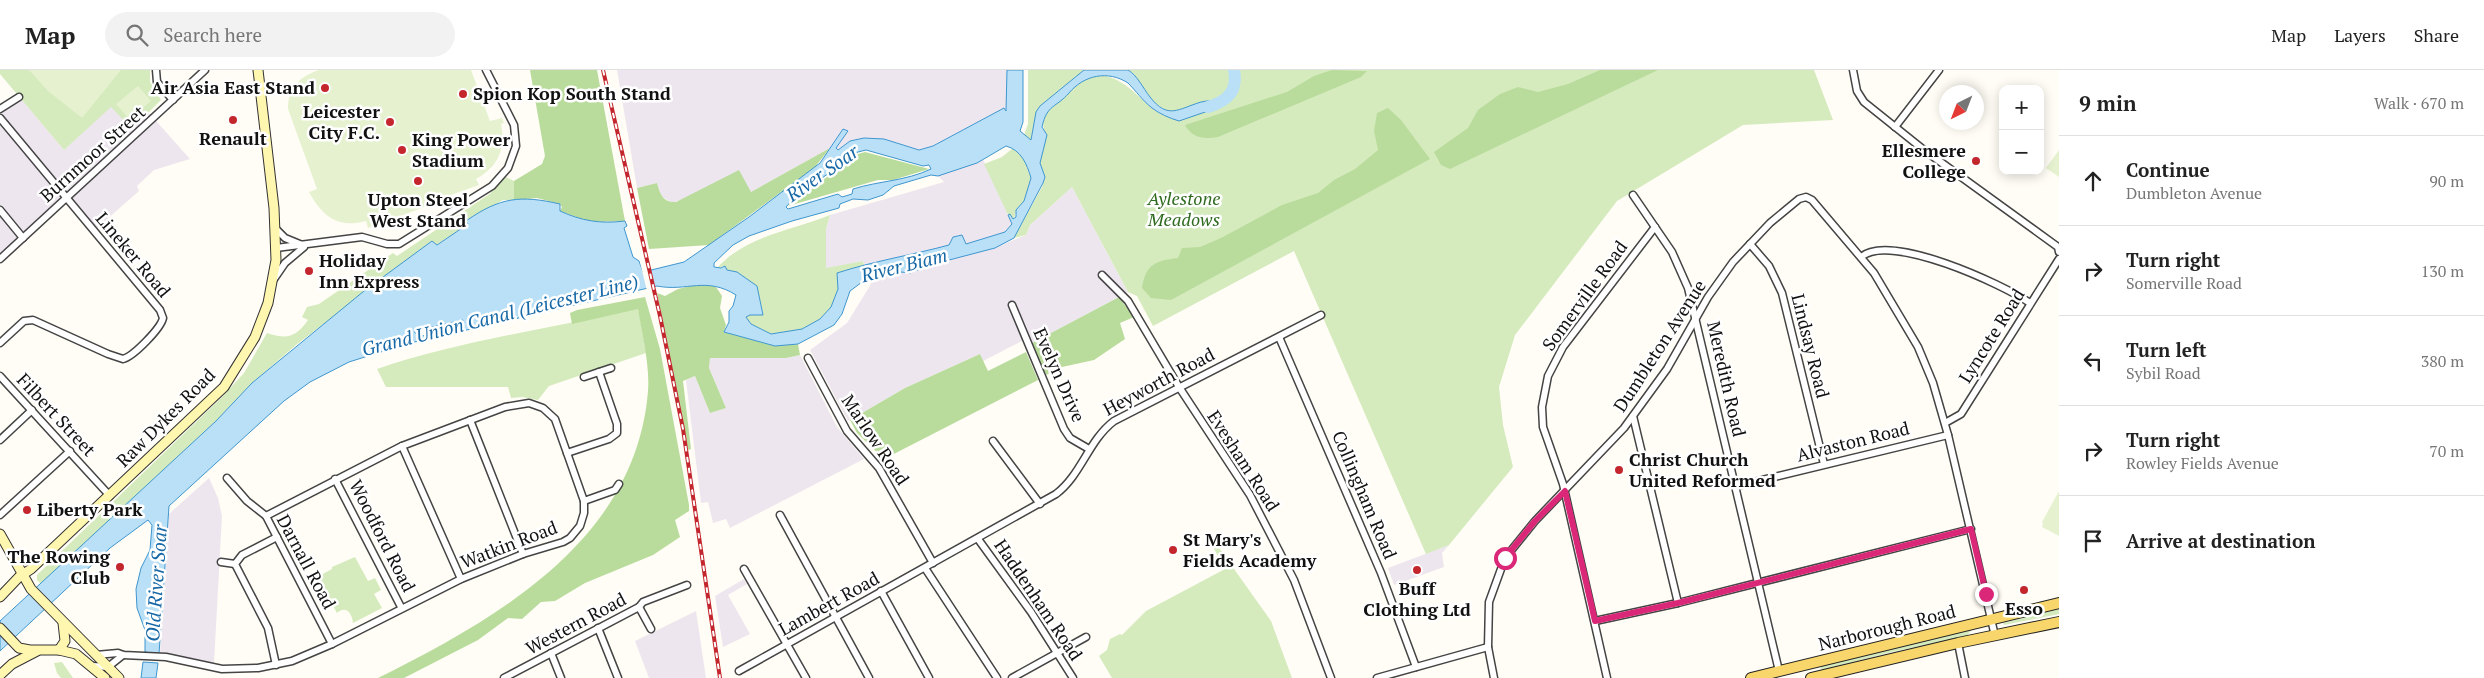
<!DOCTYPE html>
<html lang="en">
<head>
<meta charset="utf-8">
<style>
	:root { --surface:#fff; --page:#f2f2f2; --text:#222; --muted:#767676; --line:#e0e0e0 }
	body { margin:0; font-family:"PT Serif",serif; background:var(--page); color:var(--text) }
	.controls { position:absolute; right:15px; top:15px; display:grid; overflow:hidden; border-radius:10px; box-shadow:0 2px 12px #0003 }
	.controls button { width:45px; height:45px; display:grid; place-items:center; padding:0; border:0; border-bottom:1px solid var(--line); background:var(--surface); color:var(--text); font:25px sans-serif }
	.compass { position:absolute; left:1939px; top:15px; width:45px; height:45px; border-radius:50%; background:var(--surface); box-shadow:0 2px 12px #0003; rotate:222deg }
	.stop { position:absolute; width:15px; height:15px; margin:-11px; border:4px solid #db2777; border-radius:50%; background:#fff }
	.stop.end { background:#db2777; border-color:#fff; box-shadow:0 1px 5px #0008 }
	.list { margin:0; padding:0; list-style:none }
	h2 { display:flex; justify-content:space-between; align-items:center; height:65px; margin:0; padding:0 20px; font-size:21px }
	h2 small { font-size:16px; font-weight:400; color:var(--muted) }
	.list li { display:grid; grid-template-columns:32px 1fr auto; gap:15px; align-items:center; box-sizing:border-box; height:90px; padding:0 20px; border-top:1px solid var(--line) }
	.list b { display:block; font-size:19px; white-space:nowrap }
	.list p { margin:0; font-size:16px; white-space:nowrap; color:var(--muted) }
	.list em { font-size:16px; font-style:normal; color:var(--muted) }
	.icon { flex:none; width:28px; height:28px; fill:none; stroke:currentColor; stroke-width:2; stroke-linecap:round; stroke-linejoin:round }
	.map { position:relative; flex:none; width:2059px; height:608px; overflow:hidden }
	header { display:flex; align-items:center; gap:30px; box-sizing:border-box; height:70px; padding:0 25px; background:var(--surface); border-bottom:1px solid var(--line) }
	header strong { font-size:24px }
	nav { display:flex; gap:28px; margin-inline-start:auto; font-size:18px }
	.search { width:350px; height:45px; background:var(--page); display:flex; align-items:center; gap:12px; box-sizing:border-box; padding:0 18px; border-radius:28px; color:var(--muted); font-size:19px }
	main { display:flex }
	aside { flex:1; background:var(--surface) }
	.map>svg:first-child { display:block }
	.industrial { fill:#eee6ef }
	.green { fill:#d5ebbd }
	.forest { fill:#b9dc9c }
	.pitch { fill:#e6f2cf }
	.water { fill:#b9e0f7; stroke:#3f96cf; fill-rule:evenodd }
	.pier { fill:#fffdf5 }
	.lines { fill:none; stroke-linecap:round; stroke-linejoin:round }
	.river { stroke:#b9e0f7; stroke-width:12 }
	.street-casing { stroke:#444; stroke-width:9 }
	.secondary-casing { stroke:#333; stroke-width:11 }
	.primary-casing { stroke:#222; stroke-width:12 }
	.street { stroke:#fff; stroke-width:6 }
	.secondary { stroke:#fff6b0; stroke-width:9 }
	.primary { stroke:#f9d66b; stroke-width:10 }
	.rail-casing { stroke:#c4262e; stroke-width:4 }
	.rail { stroke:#fff; stroke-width:2; stroke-dasharray:5.5; stroke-linecap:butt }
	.route { stroke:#db2777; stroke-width:6 }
	.poi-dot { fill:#c4262e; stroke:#fff; stroke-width:2 }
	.labels { text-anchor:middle; stroke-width:5; stroke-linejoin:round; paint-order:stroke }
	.poi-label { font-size:18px; font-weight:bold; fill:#111; stroke:#fff; text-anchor:start }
	.street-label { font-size:18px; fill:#111; stroke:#fff }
	.park-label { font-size:18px; font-style:italic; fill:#2f6b1f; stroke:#fff }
	.water-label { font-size:19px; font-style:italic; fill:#1768a6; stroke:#fff }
</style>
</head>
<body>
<header>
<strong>Map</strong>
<div class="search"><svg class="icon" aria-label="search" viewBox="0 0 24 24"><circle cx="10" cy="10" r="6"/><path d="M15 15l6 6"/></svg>Search here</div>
<nav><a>Map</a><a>Layers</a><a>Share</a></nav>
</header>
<main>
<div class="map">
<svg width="2059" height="608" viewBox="0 0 2059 608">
	<rect width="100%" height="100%" fill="#fffdf5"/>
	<g class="industrial">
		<path d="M617,0H1007L1008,39L1006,42L1004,38L933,76L919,80L884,69L850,71L838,80L836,78L847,61L843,59L830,78L751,122L683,129L672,133L661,126L657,113L637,118Z"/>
		<path d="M22,30L64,80L111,36L149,43L190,89L154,100L137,116L139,121L97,158L67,122L0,185V44Z"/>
		<path d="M983,89L1012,154L992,179L1026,165L1030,155L1072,117L1128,222L1032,273L1022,271L983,291L980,284L905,318L848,351L810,280L847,253L871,214L863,191L826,199V159L830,145L944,112L938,106Z"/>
		<path d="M800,285L837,357L864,389L730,458L726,449L713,453L708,432L701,433L686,310L695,306L710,343L726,338L709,298L710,288H785Z"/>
		<path d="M209,408L218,428L222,446L214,593L160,584L169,444Z"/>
		<path d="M1449,475L1442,483L1444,497L1394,515L1388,498Z"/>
		<path d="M744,509L747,514L728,525L750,564L723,577L715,526Z"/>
		<path d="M696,541L706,608H649L635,571Z"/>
	</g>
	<g class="green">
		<path d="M0,0H150V12L161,30L132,59L111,37L64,80L0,4Z"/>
		<path d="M1028,0H1084L1040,36L1036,42L1031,70L1024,65L1028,54Z"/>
		<path d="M1128,0H1229L1230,21L1213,32L1204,31L1176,42L1167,41L1153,32L1133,3Z"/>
		<path d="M1234,0H1814L1833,50L1743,55L1617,131L1515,265L1499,317L1503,355L1513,397L1449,475L1426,484L1294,181L1153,256L1137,226L1128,222L1072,117L1030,155L1026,165L1014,168L1042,117L1045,107L1040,93L1041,82L1047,66C1041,57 1042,43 1052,36C1056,33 1061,30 1065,27C1073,20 1078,11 1087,6C1116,0 1133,22 1151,37C1160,44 1169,47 1179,51C1204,39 1242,38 1234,0Z"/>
		<path d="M1013,78L1023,87L1031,108L1024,131L1016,140L1014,149L1010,144L1008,145L984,94L1002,87Z"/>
		<path d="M506,107L514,111V130H503L475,145L468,154L436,175L432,171L296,275L252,313L216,351L41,514L37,510V505L221,328L244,303L267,263C287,270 296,267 308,250L302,247L307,237L319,234L393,183L397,186L491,123L490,121Z"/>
		<path d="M830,145L826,159V198L863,191L864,195L838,203V219L831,237L820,249L802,259L771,264L751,254L746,247L750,244L763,245L757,216L737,202L727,200L725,196L717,198C747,165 791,161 830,145Z"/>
		<path d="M638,238L646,283L549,316L538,330L522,327L511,328L508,317H386L377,299C462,270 551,259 638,238Z"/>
		<path d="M1207,461L1271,551L1292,608H1112L1099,586L1107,580L1110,569L1120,564L1122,565L1146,541L1225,499L1205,462Z"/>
		<path d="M355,487L368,511L375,508L381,520L374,524L382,538L353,553C352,543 346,535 337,543L317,507L332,499V497Z"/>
		<path d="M2059,539V544L2004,555L2003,553Z"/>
		<path d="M1972,559L1967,566L1892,582L1823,600L1820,598L1822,595Z"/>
		<path d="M62,592L73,608H61L57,603L54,593Z"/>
	</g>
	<g class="forest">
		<path d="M530,0H597L625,151L590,152L560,141L562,137L560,134L537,128L514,130V111L542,94L545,86Z"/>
		<path d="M1332,0L1367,1L1361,7L1218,67C1204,69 1193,69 1185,55L1287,22L1314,6Z"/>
		<path d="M1600,0H1658L1450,99L1441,95L1434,82L1468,58L1478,40L1500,24L1518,17L1538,22L1568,14Z"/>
		<path d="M1388,38L1401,50L1430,89L1171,230L1151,228L1142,218C1146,194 1155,191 1178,188L1182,178L1200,177L1221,168L1282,135L1318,123L1334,110L1355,99L1378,80L1374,61L1377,43Z"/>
		<path d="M830,78L815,97L709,175L649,179L637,118L657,113C660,124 663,133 676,132L739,100L751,122Z"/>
		<path d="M865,82L929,99L893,110H878L788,136L858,84Z"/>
		<path d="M704,213L716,217L722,226L720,238L726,255L724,262L775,276L798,274L800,285L786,288H710L709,298L726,338L710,343L695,306L683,311L691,379L688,380L657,223L665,226L678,219Z"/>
		<path d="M645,227L660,279L689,435V441L675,450L680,467L653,485L585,513L555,531L541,532L522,549L508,548L478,570L404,608H378C498,548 636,470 648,321C650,294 642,265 638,239L572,254L570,243L577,240Z"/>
		<path d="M1119,227L1134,247L1120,253L1125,269L1094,290L1062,297L1046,305L1032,273Z"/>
		<path d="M1026,282L1038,310L884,389L857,363L850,350L905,318L980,284L988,301Z"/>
	</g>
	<g class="pitch">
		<path d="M29,0H121L82,48L48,21Z"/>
		<path d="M319,0H471L490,51L502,48L504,53L501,54C506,79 498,97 476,109L479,115L451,125L452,131L447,133L446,129L368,158L366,151C338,159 322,146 309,122L317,119L288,39C288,17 299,7 319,0Z"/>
		<path d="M138,16L151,31L129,49L116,34Z"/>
		<path d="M2059,80V107L2046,98Z"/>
		<path d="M2059,421V466L2042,457L2043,454L2042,452Z"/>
	</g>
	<g class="water">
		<path d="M1007,0H1023V52L1020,61L1031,70L1036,42L1040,36L1084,0H1128C1137,5 1143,18 1150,27C1168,50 1178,39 1201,32C1208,30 1217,31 1225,31L1211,40L1179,51C1169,48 1160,44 1152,38C1142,30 1136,21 1128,13C1108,0 1084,5 1069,23C1056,38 1047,34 1042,57L1047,65L1040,93L1045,107L1043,113L1014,168L995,178L930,195L910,203L901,202L862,212L850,221L842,244L834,255L798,274L775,276L724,262L729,252V241L733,236L736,225C706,206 687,222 657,216L406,274L349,292L310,312L284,331L169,436L159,584L145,582V560L137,538L136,519L141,498L150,480L152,455L148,450L110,478L0,581V551L216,351L252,313L364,221L432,171L437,175L468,154L466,151C500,127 521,125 560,134V141C582,151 600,154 625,151L627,156L624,158L633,187L639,191L643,202L684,192L749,147L820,93L843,59L848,61L836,78L838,80L850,71L864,68L884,69L919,80L933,76L1004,38L1006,41ZM1006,76C1021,80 1027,94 1031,108L1024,131L1016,140V147L1013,149L1010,144L1008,145L1012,154L1005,162L966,174L962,165L953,167L949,175C912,185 874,191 837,203L838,219L831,237L820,249L802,259L771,264L751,254L746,247L750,245H763L757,216L737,202L727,200L725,196L721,198L714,197V193L733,175L749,166L792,151L839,138L840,134L853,129L868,130L883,125L894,116L931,105L938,106L977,93ZM866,80L923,96L929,95L931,99C906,111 878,111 853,119L852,124L842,127L838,124L788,139L786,137L793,129L858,82ZM463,250L460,257L422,266L415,263V261Z"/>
		<path d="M143,592L158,593L156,608H141Z"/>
	</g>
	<path class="pier" d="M639,188L645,199L650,197L655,219L647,221Z"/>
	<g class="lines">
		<path class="river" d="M1208,37C1228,31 1238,21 1234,0"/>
		<g class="street-casing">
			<g id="street">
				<path d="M156,0L157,12L173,30"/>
				<path d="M1853,0L1857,21L1864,32L1924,80L2058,177L2059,182"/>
				<path d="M0,39L19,27"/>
				<path d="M0,48L160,240L163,248C161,258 134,286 123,289L108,284L33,250L24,251L0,273"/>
				<path d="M1895,57L1939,0"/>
				<path d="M1633,125L1672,182L1688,218L1779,601"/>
				<path d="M0,140L23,168"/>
				<path d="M276,159L285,168L302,175"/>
				<path d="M1750,174L1769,196L1782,223L1824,394"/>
				<path d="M276,178L362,167L387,174H399L492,116L508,98L516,76L514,55L486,0"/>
				<path d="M1861,187C1890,162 2002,214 2030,233"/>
				<path d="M0,189L205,0"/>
				<path d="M1102,205L1128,231L1179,317L1250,425L1294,510L1331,608"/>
				<path d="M274,209L285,193L304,177"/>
				<path d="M1012,235L1064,359L1070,368L1089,379"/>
				<path d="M1279,267L1381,503L1416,597"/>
				<path d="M808,288L847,361L879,398L933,493"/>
				<path d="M599,302L611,298"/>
				<path d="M0,306L110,426"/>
				<path d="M1633,346L1678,533"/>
				<path d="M470,350L523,484"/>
				<path d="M1945,353L1961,344L2059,189"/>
				<path d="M0,370L32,340"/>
				<path d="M993,371L1040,434"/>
				<path d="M402,376L461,509"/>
				<path d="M567,383L609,369L617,363V354L599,302L584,307"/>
				<path d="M227,408L247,431L266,446L332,574"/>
				<path d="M335,409L401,537"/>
				<path d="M1737,416L1948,365"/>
				<path d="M584,431L615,420L619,414"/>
				<path d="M0,445L70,381"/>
				<path d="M780,445L869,608"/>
				<path d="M978,469L1031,542L1073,608"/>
				<path d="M221,492L235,494"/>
				<path d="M925,498L997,608"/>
				<path d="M744,499L806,608"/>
				<path d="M881,521L929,608"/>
				<path d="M639,537L643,532L687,515"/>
				<path d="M1595,551L1678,533L1971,459"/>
				<path d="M598,558L618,608"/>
				<path d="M1958,573L1965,608"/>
				<path d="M551,583L561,608"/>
				<path d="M96,585L118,583L123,585L166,587L222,599L258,598L292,591L332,574L461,509L523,484L563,472L570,468L580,456L584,443V431L555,349L543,338L529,333L505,337L402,376L266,446"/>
				<path d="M276,595L268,558L235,494L242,485L277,467"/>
				<path d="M93,596L108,597L123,585"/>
				<path d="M739,601L1056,424C1082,404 1088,371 1114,351L1321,245"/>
				<path d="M504,608L639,537L651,559"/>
				<path d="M1012,608L1086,567"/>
				<path d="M1377,608L1488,577"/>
				<path d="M1494,608L1488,577L1489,532L1505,488L1535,451L1624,358L1667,299L1708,227L1733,192L1770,153L1799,129L1806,127L1812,130L1874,203L1918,277L1933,313L1948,365L1995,566"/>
				<path d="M1607,608L1563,414L1543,357L1542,337L1548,306L1563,277L1655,157"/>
			</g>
		</g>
		<g class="secondary-casing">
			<g id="secondary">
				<path d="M0,464L31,519L119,608"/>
				<path d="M0,527L19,507L31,499L224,317L255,267L268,233L276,190L274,138L258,0"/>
				<path d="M0,558L19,578L30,580H59L76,584L105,608"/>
				<path d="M59,580L65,571L63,553"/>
				<path d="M0,605L12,594L37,581"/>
			</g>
		</g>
		<g class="primary-casing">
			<g id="primary">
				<path d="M1751,608L2059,533"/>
				<path d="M1811,608L1958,573L2059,552"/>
			</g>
		</g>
		<use href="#street" class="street"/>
		<use href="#secondary" class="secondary"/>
		<use href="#primary" class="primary"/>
		<g class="rail-casing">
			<path id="rail" d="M603,0L660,246L683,359L720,608"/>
		</g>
		<use href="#rail" class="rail"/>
	</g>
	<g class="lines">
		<path class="route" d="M1505,488L1535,451L1565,421L1595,551L1678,533L1971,459L1986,524"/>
	</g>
	<g class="poi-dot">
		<circle cx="325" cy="18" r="5"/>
		<circle cx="463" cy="24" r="5"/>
		<circle cx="233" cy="50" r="5"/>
		<circle cx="390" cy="52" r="5"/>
		<circle cx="402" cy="80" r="5"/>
		<circle cx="1976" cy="91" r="5"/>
		<circle cx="418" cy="111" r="5"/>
		<circle cx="309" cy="201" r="5"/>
		<circle cx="1619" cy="400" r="5"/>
		<circle cx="27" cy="440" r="5"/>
		<circle cx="1173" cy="480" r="5"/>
		<circle cx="120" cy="497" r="5"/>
		<circle cx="1417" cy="500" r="5"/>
		<circle cx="2024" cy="520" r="5"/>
	</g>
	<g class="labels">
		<g class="poi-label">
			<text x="315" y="24" text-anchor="end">Air Asia East Stand</text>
			<text x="473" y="30">Spion Kop South Stand</text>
			<text x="380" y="48" text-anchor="end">Leicester<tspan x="380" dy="21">City F.C.</tspan></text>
			<text x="233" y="75" text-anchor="middle">Renault</text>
			<text x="412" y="76">King Power<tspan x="412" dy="21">Stadium</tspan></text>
			<text x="1966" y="87" text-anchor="end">Ellesmere<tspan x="1966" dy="21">College</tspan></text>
			<text x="418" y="136" text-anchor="middle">Upton Steel<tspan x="418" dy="21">West Stand</tspan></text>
			<text x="319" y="197">Holiday<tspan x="319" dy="21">Inn Express</tspan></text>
			<text x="1629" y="396">Christ Church<tspan x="1629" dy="21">United Reformed</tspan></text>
			<text x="37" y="446">Liberty Park</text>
			<text x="1183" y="476">St Mary's<tspan x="1183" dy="21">Fields Academy</tspan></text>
			<text x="110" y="493" text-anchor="end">The Rowing<tspan x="110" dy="21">Club</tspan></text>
			<text x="1417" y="525" text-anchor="middle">Buff<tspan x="1417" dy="21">Clothing Ltd</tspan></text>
			<text x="2024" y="545" text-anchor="middle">Esso</text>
		</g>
		<g class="street-label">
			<text transform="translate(93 84) rotate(-42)" y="6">Burnmoor Street</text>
			<text transform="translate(133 185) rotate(50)" y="6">Lineker Road</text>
			<text transform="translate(1585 226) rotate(-54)" y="6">Somerville Road</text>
			<text transform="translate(1992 266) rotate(-58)" y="6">Lyncote Road</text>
			<text transform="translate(1660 276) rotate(-57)" y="6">Dumbleton Avenue</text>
			<text transform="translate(1810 276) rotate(76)" y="6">Lindsay Road</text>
			<text transform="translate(1059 305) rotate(66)" y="6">Evelyn Drive</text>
			<text transform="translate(1726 309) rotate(77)" y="6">Meredith Road</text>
			<text transform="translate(1159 312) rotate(-28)" y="6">Heyworth Road</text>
			<text transform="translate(56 345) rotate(47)" y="6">Filbert Street</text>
			<text transform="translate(166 348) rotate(-45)" y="6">Raw Dykes Road</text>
			<text transform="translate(875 370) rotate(56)" y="6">Marlow Road</text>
			<text transform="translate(1853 372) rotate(-14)" y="6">Alvaston Road</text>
			<text transform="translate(1243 391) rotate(57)" y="6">Evesham Road</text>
			<text transform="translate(1364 425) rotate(67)" y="6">Collingham Road</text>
			<text transform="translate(382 466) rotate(63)" y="6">Woodford Road</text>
			<text transform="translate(509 475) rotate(-21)" y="6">Watkin Road</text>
			<text transform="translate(306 492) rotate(62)" y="6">Darnall Road</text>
			<text transform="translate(1038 530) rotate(56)" y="6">Haddenham Road</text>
			<text transform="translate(829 534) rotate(-29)" y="6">Lambert Road</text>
			<text transform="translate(576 554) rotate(-28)" y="6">Western Road</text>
			<text transform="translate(1887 558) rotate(-14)" y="6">Narborough Road</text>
		</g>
		<g class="park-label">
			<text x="1184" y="135">Aylestone<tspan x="1184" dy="21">Meadows</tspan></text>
		</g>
		<g class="water-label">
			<text transform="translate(822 103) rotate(-35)" y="7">River Soar</text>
			<text transform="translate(904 195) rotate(-14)" y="7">River Biam</text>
			<text transform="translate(500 245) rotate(-14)" y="7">Grand Union Canal (Leicester Line)</text>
			<text transform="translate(156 513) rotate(-86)" y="7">Old River Soar</text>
		</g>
	</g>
</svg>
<div class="controls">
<button>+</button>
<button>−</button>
</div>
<svg class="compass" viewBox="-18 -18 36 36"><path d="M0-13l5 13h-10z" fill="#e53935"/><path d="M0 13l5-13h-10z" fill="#767676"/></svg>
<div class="stop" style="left:1505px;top:488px"></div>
<div class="stop end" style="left:1986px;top:524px"></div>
</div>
<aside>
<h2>9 min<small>Walk · 670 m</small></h2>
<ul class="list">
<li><svg class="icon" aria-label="ahead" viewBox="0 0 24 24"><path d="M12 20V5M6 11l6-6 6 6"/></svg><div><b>Continue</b><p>Dumbleton Avenue</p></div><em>90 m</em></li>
<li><svg class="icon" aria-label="right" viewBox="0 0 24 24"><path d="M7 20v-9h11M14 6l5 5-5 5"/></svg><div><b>Turn right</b><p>Somerville Road</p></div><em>130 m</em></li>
<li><svg class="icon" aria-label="left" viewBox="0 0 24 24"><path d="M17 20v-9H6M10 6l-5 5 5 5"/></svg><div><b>Turn left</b><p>Sybil Road</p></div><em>380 m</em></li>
<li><svg class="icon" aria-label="right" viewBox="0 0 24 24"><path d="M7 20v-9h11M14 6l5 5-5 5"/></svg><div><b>Turn right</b><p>Rowley Fields Avenue</p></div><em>70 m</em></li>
<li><svg class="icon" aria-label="arrive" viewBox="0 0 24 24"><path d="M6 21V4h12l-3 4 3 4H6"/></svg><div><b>Arrive at destination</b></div></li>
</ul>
</aside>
</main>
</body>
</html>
